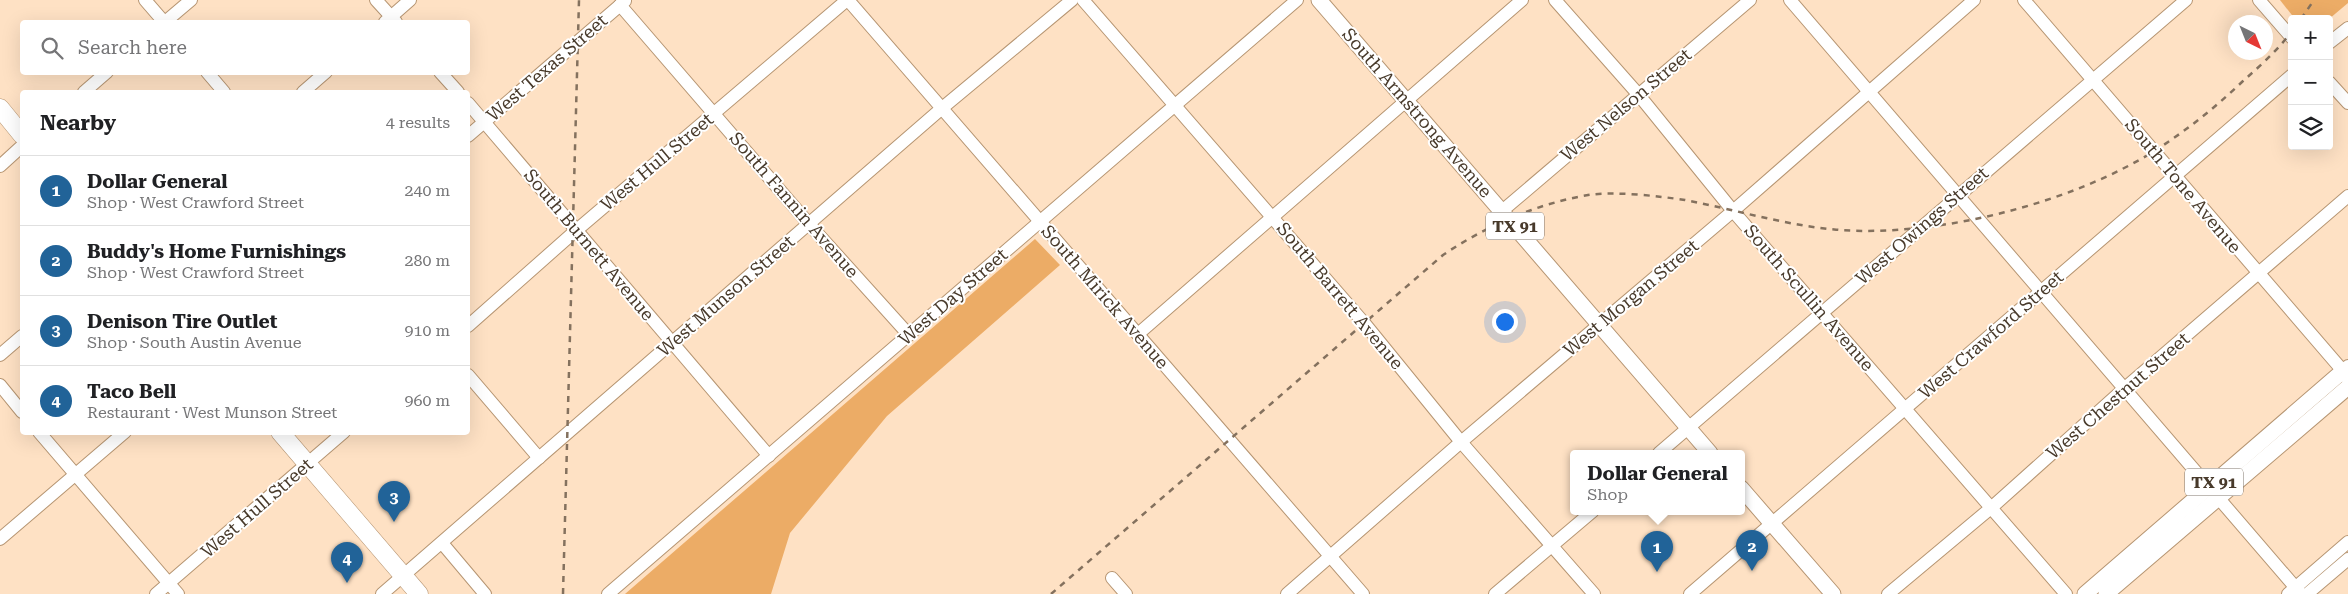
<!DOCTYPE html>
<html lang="en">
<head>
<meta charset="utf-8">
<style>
	:root { --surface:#fff; --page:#f2f2f2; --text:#202124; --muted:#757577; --line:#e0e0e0; --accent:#216398 }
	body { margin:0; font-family:"Roboto Serif",serif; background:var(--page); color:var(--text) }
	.controls { position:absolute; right:15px; top:15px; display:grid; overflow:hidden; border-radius:5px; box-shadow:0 5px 20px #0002 }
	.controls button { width:45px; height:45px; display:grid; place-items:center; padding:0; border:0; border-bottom:1px solid var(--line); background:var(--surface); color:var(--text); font:25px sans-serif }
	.compass { position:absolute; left:2228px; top:15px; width:45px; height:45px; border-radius:50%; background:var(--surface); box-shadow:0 5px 20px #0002; rotate:137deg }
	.you { position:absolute; left:1504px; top:321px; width:18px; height:18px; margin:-12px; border:4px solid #fff; border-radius:50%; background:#1a73e8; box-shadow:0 0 0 8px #1a73e833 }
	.badge { display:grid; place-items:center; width:32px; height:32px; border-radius:50%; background:var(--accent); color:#fff; font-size:16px; font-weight:700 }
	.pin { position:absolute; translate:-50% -41px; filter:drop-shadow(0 1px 2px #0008) }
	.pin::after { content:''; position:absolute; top:26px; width:18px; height:15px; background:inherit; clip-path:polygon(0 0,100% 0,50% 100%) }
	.popup { position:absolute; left:1570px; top:450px; width:175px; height:65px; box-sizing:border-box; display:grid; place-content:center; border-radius:5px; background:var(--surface); filter:drop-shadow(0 1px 4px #0005); font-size:16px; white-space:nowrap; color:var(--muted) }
	.popup b { font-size:19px; color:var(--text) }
	.popup::after { content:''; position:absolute; left:50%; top:100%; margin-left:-10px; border:10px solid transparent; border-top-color:var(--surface) }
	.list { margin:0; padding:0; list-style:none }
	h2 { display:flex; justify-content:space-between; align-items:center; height:65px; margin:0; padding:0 20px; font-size:21px }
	h2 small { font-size:16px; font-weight:400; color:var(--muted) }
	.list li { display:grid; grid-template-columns:32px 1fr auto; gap:15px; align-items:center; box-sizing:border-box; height:70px; padding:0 20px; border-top:1px solid var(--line) }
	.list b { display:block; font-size:19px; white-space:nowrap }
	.list p { margin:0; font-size:16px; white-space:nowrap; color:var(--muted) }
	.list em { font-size:16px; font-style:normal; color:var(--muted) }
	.icon { flex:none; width:28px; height:28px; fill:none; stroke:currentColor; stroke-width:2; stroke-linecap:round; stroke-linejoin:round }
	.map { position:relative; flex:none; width:2348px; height:594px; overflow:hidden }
	.search { position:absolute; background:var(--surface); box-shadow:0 5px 20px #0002; left:20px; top:20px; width:450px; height:55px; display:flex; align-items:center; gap:12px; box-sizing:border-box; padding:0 18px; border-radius:5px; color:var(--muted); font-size:19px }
	.panel { position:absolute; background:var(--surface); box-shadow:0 5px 20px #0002; left:20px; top:90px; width:450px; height:345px; border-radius:5px }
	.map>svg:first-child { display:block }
	.green { fill:#ecac66 }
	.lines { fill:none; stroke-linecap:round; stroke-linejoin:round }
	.minor-casing { stroke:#b69572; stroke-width:14 }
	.major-casing { stroke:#b69572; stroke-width:17 }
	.highway-casing { stroke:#b69572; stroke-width:19 }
	.minor { stroke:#fff; stroke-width:12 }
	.major { stroke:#fff; stroke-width:15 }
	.highway { stroke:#fff; stroke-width:18 }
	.rail { stroke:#84715e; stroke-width:2.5; stroke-dasharray:6 6; stroke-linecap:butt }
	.labels { text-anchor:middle; stroke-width:4; stroke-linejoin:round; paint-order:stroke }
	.shield { fill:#fff; stroke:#7f756b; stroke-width:1 }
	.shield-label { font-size:16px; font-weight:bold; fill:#483a2b }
	.street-label { font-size:18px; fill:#483a2b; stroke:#fff }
</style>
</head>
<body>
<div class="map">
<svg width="2348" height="594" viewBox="0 0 2348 594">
	<rect width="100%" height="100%" fill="#fee1c4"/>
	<g class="green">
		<path d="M2280,0H2348V3L2329,19H2295Z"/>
		<path d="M1035,239L1060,265L887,416L790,533L771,594H625Z"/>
	</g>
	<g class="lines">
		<g class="minor-casing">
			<g id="minor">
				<path d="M145,0L164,22"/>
				<path d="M376,0L396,22"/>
				<path d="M848,0L1363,594"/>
				<path d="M1083,0L1365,324L1461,442L1594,594"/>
				<path d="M1555,0L1638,94L1733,211L2066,594"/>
				<path d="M1790,0L2301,594"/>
				<path d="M2024,0L2343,371L2348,366"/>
				<path d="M2259,0L2292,38"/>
				<path d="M620,5L809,224L909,335"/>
				<path d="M165,22L191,0"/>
				<path d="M385,22L410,0"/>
				<path d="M2329,43L2348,28"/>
				<path d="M207,72L224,92"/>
				<path d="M440,72L458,92"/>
				<path d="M2329,82L2348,103"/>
				<path d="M84,92L107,72"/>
				<path d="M303,92L326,72"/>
				<path d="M468,103L769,456"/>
				<path d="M468,136L625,1"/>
				<path d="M0,166L22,146"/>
				<path d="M1502,211L1750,0"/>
				<path d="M468,326L572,234L847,0"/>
				<path d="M1138,334L1522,0"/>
				<path d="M0,355L22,336"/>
				<path d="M468,375L539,458"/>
				<path d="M0,385L22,412"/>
				<path d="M39,432L178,594"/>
				<path d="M1659,453L2186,0"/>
				<path d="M0,539L125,432"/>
				<path d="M442,543L485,594"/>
				<path d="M1112,578L1126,594"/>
				<path d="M156,594L344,432"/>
				<path d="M382,594L941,109L1072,0"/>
				<path d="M608,594L1297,0"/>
				<path d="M1287,594L1461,442L1733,211L1974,0"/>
				<path d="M1495,594L1593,511"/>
				<path d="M1690,594L2292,75"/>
				<path d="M1888,594L1991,508L2125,388L2348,196"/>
				<path d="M2288,594L2348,542"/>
				<path d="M2307,594L2348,559"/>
			</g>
		</g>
		<g class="major-casing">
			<g id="major">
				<path d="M1319,0L1710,453"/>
				<path d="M1741,488L1833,594"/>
				<path d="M2085,594L2343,371L2348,377"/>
				<path d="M2106,594L2348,387"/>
			</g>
		</g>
		<g class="highway-casing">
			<g id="highway">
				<path d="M0,108L22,135"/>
				<path d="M280,432L419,594"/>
			</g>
		</g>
		<use href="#minor" class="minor"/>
		<use href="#major" class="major"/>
		<use href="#highway" class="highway"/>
		<g class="rail">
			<path d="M2301,19L2314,0"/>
			<path d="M563,594L579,0"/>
			<path d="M1051,594L1443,255C1486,226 1536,204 1588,195C1615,191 1658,196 1685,200C1737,210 1788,226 1840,230C1939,237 2072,203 2156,150C2187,130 2216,107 2243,81C2260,66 2278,50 2292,31"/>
		</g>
	</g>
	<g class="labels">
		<g class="shield">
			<rect x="1486" y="212.5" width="58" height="27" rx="4"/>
			<rect x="2185" y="468.5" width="58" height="27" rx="4"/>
		</g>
		<g class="shield-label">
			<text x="1515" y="232">TX 91</text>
			<text x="2214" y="488">TX 91</text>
		</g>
		<g class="street-label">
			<text transform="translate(547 68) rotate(-41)" y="6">West Texas Street</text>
			<text transform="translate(1626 105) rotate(-40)" y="6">West Nelson Street</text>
			<text transform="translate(1417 113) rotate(49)" y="6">South Armstrong Avenue</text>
			<text transform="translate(657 162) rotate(-40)" y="6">West Hull Street</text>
			<text transform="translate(2183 186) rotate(50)" y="6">South Tone Avenue</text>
			<text transform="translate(794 205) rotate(49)" y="6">South Fannin Avenue</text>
			<text transform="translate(1922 226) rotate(-41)" y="6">West Owings Street</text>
			<text transform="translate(589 245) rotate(50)" y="6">South Burnett Avenue</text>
			<text transform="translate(726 296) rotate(-41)" y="6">West Munson Street</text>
			<text transform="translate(1340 296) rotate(50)" y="6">South Barrett Avenue</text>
			<text transform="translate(953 297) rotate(-41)" y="6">West Day Street</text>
			<text transform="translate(1105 297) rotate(49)" y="6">South Mirick Avenue</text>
			<text transform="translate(1631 298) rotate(-40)" y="6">West Morgan Street</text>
			<text transform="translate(1809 298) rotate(49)" y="6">South Scullin Avenue</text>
			<text transform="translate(1991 335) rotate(-41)" y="6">West Crawford Street</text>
			<text transform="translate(2118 396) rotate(-41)" y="6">West Chestnut Street</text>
			<text transform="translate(257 508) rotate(-41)" y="6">West Hull Street</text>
		</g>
	</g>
</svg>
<div class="controls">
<button>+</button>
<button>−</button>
<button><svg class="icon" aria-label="layers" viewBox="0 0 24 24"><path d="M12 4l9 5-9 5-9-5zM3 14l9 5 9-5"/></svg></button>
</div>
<svg class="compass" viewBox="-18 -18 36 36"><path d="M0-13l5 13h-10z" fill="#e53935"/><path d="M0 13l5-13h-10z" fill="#757577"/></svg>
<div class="you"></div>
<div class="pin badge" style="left:1657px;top:572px">1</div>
<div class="popup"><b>Dollar General</b>Shop</div>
<div class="pin badge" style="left:1752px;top:571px">2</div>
<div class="pin badge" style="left:394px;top:522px">3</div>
<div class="pin badge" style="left:347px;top:583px">4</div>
<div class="search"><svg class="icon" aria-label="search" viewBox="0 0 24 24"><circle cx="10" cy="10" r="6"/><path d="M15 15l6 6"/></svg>Search here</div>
<section class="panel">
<h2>Nearby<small>4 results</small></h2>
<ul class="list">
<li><span class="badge">1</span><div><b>Dollar General</b><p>Shop · West Crawford Street</p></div><em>240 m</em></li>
<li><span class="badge">2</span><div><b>Buddy's Home Furnishings</b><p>Shop · West Crawford Street</p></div><em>280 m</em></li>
<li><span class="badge">3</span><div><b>Denison Tire Outlet</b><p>Shop · South Austin Avenue</p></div><em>910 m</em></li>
<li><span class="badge">4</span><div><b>Taco Bell</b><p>Restaurant · West Munson Street</p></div><em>960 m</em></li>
</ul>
</section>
</div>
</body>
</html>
